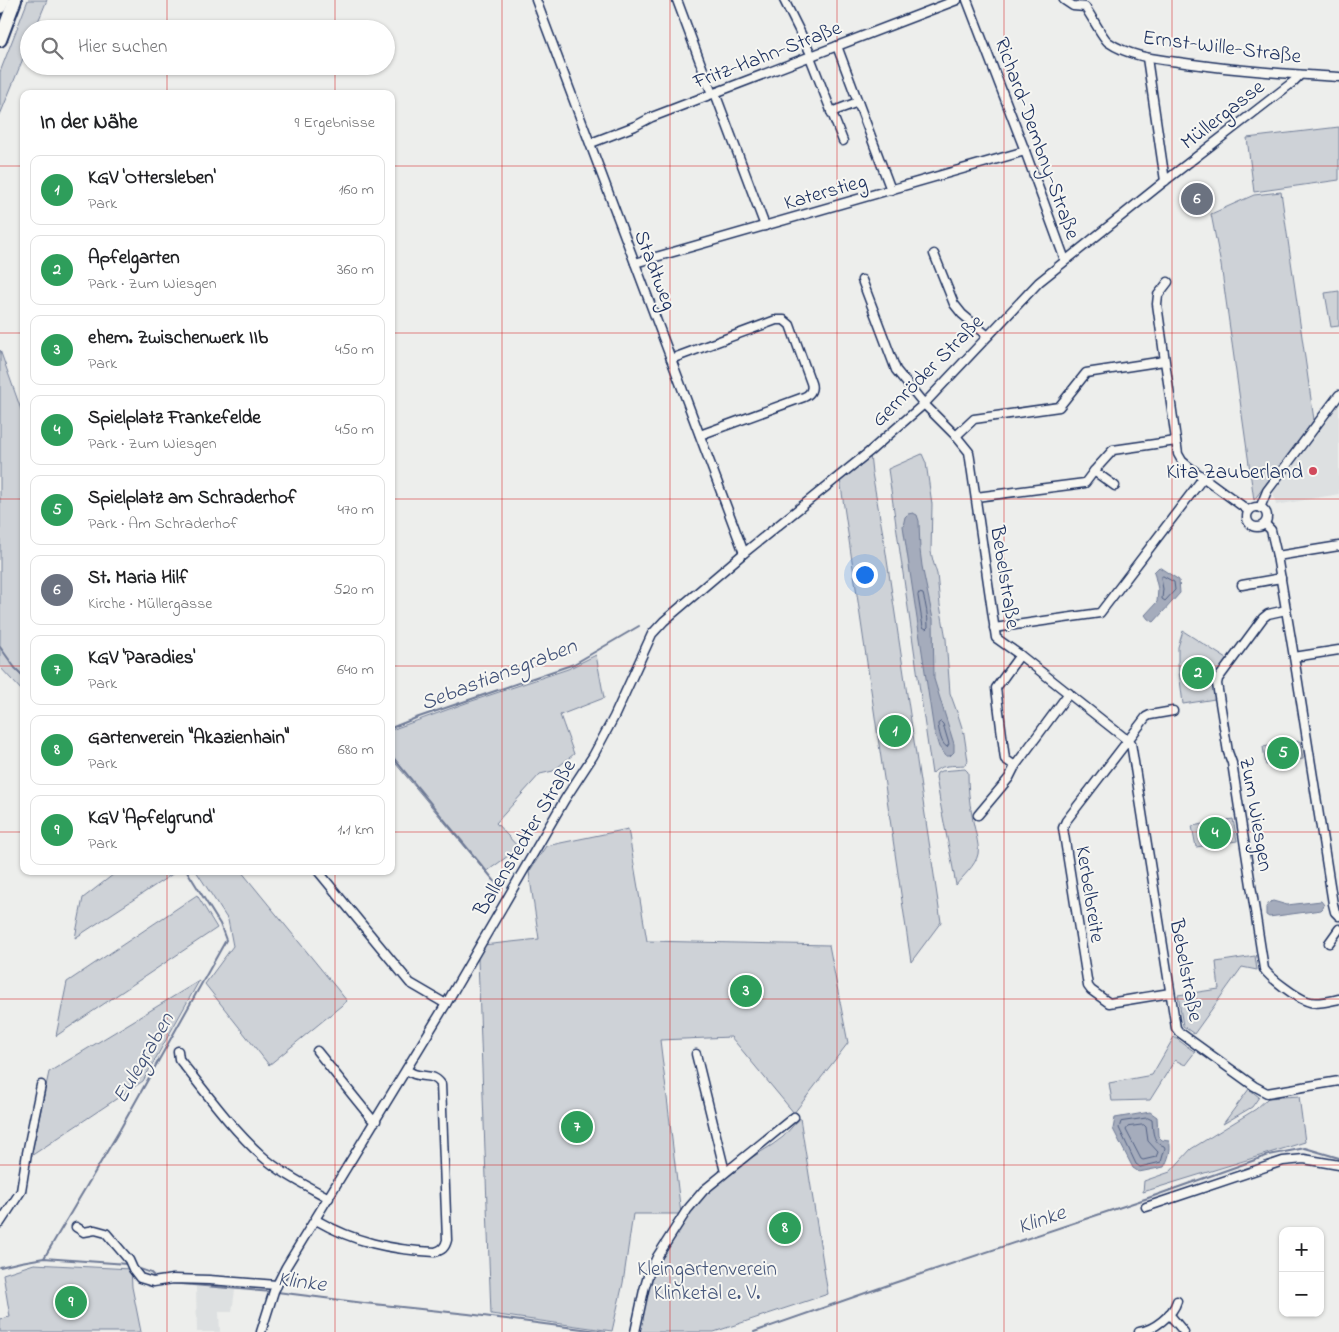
<!DOCTYPE html>
<html lang="de">
<head>
<meta charset="utf-8">
<style>
	:root { --surface:#fff; --page:#f2f2f2; --text:#202124; --muted:#757577; --line:#e0e0e0; --accent:#d1495b }
	body { margin:0; font-family:"Indie Flower",sans-serif; background:var(--page); color:var(--text) }
	.controls { position:absolute; right:15px; bottom:15px; display:grid; overflow:hidden; border-radius:10px; box-shadow:0 1px 4px #0004 }
	.controls button { width:45px; height:45px; display:grid; place-items:center; padding:0; border:0; border-bottom:1px solid var(--line); background:var(--surface); color:var(--text); font:25px sans-serif }
	.you { position:absolute; left:864px; top:574px; width:18px; height:18px; margin:-12px; border:4px solid #fff; border-radius:50%; background:#1a73e8; box-shadow:0 0 0 8px #1a73e833 }
	.badge { display:grid; place-items:center; width:32px; height:32px; border-radius:50%; background:var(--accent); color:#fff; font-size:16px; font-weight:700 }
	.pin { position:absolute; translate:-50% -50%; border:2px solid #fff; box-shadow:0 1px 5px #0006 }
	.list { margin:0; padding:0; list-style:none }
	h2 { display:flex; justify-content:space-between; align-items:center; height:65px; margin:0; padding:0 20px; font-size:21px }
	h2 small { font-size:16px; font-weight:400; color:var(--muted) }
	.list li { display:grid; grid-template-columns:32px 1fr auto; gap:15px; align-items:center; box-sizing:border-box; height:70px; margin:0 10px 10px; padding:0 10px; border:1px solid var(--line); border-radius:10px }
	.list b { display:block; font-size:19px; white-space:nowrap }
	.list p { margin:0; font-size:16px; white-space:nowrap; color:var(--muted) }
	.list em { font-size:16px; font-style:normal; color:var(--muted) }
	.icon { flex:none; width:28px; height:28px; fill:none; stroke:currentColor; stroke-width:2; stroke-linecap:round; stroke-linejoin:round }
	.map { position:relative; flex:none; width:1339px; height:1332px; overflow:hidden }
	.search { position:absolute; background:var(--surface); box-shadow:0 1px 4px #0004; left:20px; top:20px; width:375px; height:55px; display:flex; align-items:center; gap:12px; box-sizing:border-box; padding:0 18px; border-radius:28px; color:var(--muted); font-size:19px }
	.panel { position:absolute; background:var(--surface); box-shadow:0 1px 4px #0004; left:20px; top:90px; width:375px; height:785px; border-radius:10px }
	.map>svg:first-child { display:block }
	.built { fill:#dde0e1 }
	.green { fill:#ced2d7; stroke:#74809a }
	.water { fill:#a5acbc; stroke:#6e7a96 }
	.lines { fill:none; stroke-linecap:round; stroke-linejoin:round }
	.shore { stroke:#526184; stroke-width:1 }
	.stream { stroke:#6e7a96; stroke-width:2 }
	.minor-casing { stroke:#1b2f5e; stroke-width:11 }
	.trunk-casing { stroke:#1b2f5e; stroke-width:16 }
	.minor { stroke:#f6f6f2; stroke-width:8 }
	.trunk { stroke:#f6f6f2; stroke-width:12 }
	.grid { fill:none; stroke:#d62828; stroke-width:1; stroke-opacity:0.55 }
	.poi-dot { fill:#d1495b; stroke:#f6f6f2; stroke-width:2 }
	.labels { text-anchor:middle; stroke-width:4; stroke-linejoin:round; paint-order:stroke }
	.street-label { font-size:21px; fill:#1b2f5e; stroke:#f6f6f2 }
	.poi-label { font-size:21px; fill:#1b2f5e; stroke:#f6f6f2; text-anchor:end }
	.park-label { font-size:21px; fill:#48587c; stroke:#f6f6f2 }
	.water-label { font-size:22px; font-style:italic; fill:#44547a; stroke:#f6f6f2 }
</style>
</head>
<body>
<div class="map">
<svg width="1339" height="1332" viewBox="0 0 1339 1332">
	<rect width="100%" height="100%" fill="#edeeec"/>
	<filter id="ink" filterUnits="userSpaceOnUse"><feTurbulence type="fractalNoise" baseFrequency=".02" numOctaves="2"/><feDisplacementMap in="SourceGraphic" scale="10" xChannelSelector="R" yChannelSelector="G"/><feConvolveMatrix kernelMatrix="1 2 1 2 8 2 1 2 1" color-interpolation-filters="sRGB"/></filter>
	<g filter="url(#ink)">
		<g class="built">
			<path d="M1339,402V494L1276,505L1273,491L1301,451Z"/>
			<path d="M196,1287L235,1290L232,1312H219L220,1332H197Z"/>
		</g>
		<g class="green">
			<path d="M28,0H47L35,29H29V44L0,115V72Z"/>
			<path d="M1339,127V180L1254,192L1247,138Z"/>
			<path d="M1281,192L1314,420L1254,500L1221,265L1211,214L1254,195Z"/>
			<path d="M1339,291V326L1331,327L1325,293Z"/>
			<path d="M0,350L24,418V693L0,667Z"/>
			<path d="M870,454L872,473L884,540L941,922L911,962L840,479Z"/>
			<path d="M922,454L926,463L932,504L931,552L933,561L937,574L940,605L946,639L950,693L958,715L964,734L968,761L965,765C954,766 939,764 932,774L888,469Z"/>
			<path d="M1183,631L1227,659L1212,682L1215,699L1183,704L1178,664V647Z"/>
			<path d="M596,655L604,698L560,715L574,754L553,771L540,774L496,823L519,848L486,872L391,758V730L466,703L568,669Z"/>
			<path d="M1300,741L1303,759L1266,765L1263,747Z"/>
			<path d="M965,769L968,772C968,787 969,801 972,815C973,825 980,845 978,854C976,865 963,876 956,885C950,849 941,813 936,777L937,773L941,771Z"/>
			<path d="M1233,819L1237,841L1196,847L1192,826Z"/>
			<path d="M628,829L647,941L829,945L848,1043L794,1113L731,1037L660,1040L681,1214H633L623,1283L612,1331L491,1314L478,959H475L483,945L539,939L529,872L546,846Z"/>
			<path d="M118,871H177L75,938L83,898Z"/>
			<path d="M196,871H241L347,1001L269,1065L205,984L233,946L228,920Z"/>
			<path d="M197,895L217,928L56,1036L67,982Z"/>
			<path d="M1255,956L1257,970L1242,967L1194,1034L1183,1026L1178,995L1219,989L1216,962Z"/>
			<path d="M199,981L143,1081L31,1156L49,1072Z"/>
			<path d="M1174,1037L1195,1052L1185,1065L1175,1060L1150,1100L1112,1101L1109,1083L1152,1075Z"/>
			<path d="M1249,1089L1259,1097L1252,1107L1223,1124Z"/>
			<path d="M1299,1096L1305,1142L1143,1192L1144,1181L1170,1172L1191,1149L1256,1109L1268,1098Z"/>
			<path d="M800,1118L828,1294L714,1332H639L644,1300L650,1279L662,1255L689,1213L708,1191L743,1163L772,1145L783,1137Z"/>
			<path d="M34,1264L131,1269L132,1287L141,1332H0V1319L10,1317L3,1274Z"/>
		</g>
		<g class="water">
			<path d="M913,513L917,515L919,521L920,550L922,566L933,619L934,679L954,744V752L950,756H946L939,747L934,731L903,526L905,517L908,514Z"/>
			<path d="M1159,567L1179,580L1180,593L1154,622L1148,619L1145,615L1157,602L1158,589L1154,572Z"/>
			<path d="M1273,901L1287,905L1321,901L1324,905L1323,908L1321,910L1269,917L1266,915V907L1270,902Z"/>
			<path d="M1150,1112L1157,1117L1158,1136L1162,1140L1169,1141C1172,1149 1168,1160 1164,1167L1139,1172L1133,1168L1113,1129L1115,1118Z"/>
		</g>
		<g class="lines">
			<g class="shore">
				<path d="M1163,576L1174,582L1175,590L1165,601L1162,599L1163,589L1161,578Z"/>
				<path d="M919,593L923,594C926,605 928,616 928,627L926,629L923,627L918,596Z"/>
				<path d="M941,722L943,724L949,744L947,747C941,744 939,731 938,724Z"/>
				<path d="M1148,1118L1152,1120C1153,1131 1152,1142 1164,1146L1165,1148L1161,1162L1140,1167L1136,1164L1119,1128L1121,1122Z"/>
				<path d="M1144,1125L1146,1127L1148,1141L1158,1152L1156,1157L1143,1160L1141,1159L1126,1130L1128,1127Z"/>
			</g>
			<g class="stream">
				<path d="M0,647L15,668L24,677"/>
				<path d="M391,728L416,718L574,664L639,626"/>
				<path d="M391,755L501,889"/>
				<path d="M44,1258L118,1133L226,940L220,924L187,871"/>
				<path d="M0,1267L21,1262L44,1258L127,1264"/>
				<path d="M137,1268L151,1273L156,1278"/>
				<path d="M170,1283L272,1292"/>
				<path d="M277,1292L364,1303L468,1314L605,1332"/>
				<path d="M754,1332L894,1283L1148,1198L1269,1155L1305,1148L1339,1158"/>
			</g>
			<g class="minor-casing">
				<g id="minor">
					<path d="M536,0L744,553"/>
					<path d="M677,0L712,94"/>
					<path d="M784,0L812,56"/>
					<path d="M967,0L1025,151L1065,260"/>
					<path d="M1064,0L1073,6L1085,7C1091,15 1102,37 1108,42C1128,56 1155,59 1178,62C1231,70 1285,74 1339,77"/>
					<path d="M837,46L891,190"/>
					<path d="M810,57L843,141"/>
					<path d="M1147,58L1165,181"/>
					<path d="M715,93L765,226"/>
					<path d="M831,112L858,102"/>
					<path d="M591,143L635,126L652,117L957,0"/>
					<path d="M934,254L954,304L962,314L988,336"/>
					<path d="M635,263L1025,151"/>
					<path d="M862,280L896,370L924,404L956,436L969,452L996,638L1020,655L1131,743L1176,1028L1179,1032L1254,1086L1267,1093L1339,1081"/>
					<path d="M1168,282L1158,295L1157,304L1178,454L1182,461L1189,467L1249,511"/>
					<path d="M671,359L776,320H784L790,325L811,383C813,389 811,394 804,397L700,435"/>
					<path d="M956,436L974,419L1059,407L1086,373L1164,361"/>
					<path d="M1115,486L1094,471L1113,450L1176,441"/>
					<path d="M976,497L1085,483L1094,471"/>
					<circle cx="1257" cy="517" r="10"/>
					<path d="M1260,508L1267,491L1339,395"/>
					<path d="M1265,524L1271,530L1277,556L1294,657L1333,904L1335,912L1339,916"/>
					<path d="M1277,556L1339,546"/>
					<path d="M1242,585L1281,578"/>
					<path d="M1286,610L1268,614L1263,618L1218,679L1217,684L1228,752L1232,763L1264,969C1270,978 1297,998 1307,1001C1316,1005 1329,1001 1339,999"/>
					<path d="M994,628L1100,613L1203,478"/>
					<path d="M1020,655L996,688L1005,759L1015,766L1069,693"/>
					<path d="M1294,657L1339,650"/>
					<path d="M978,815L1009,778L1015,766"/>
					<path d="M318,871L410,983L446,1004"/>
					<path d="M1329,943L1339,929"/>
					<path d="M1170,993L1109,1003L1091,990L1088,986L1063,828L1066,821L1146,717L1150,715L1173,711"/>
					<path d="M178,1051L179,1059C205,1091 230,1127 261,1155C279,1172 307,1186 329,1198"/>
					<path d="M317,1051L371,1118L376,1121"/>
					<path d="M696,1054L725,1172"/>
					<path d="M1146,1207L1283,1161L1304,1159L1339,1165"/>
					<path d="M316,1220C354,1242 391,1250 435,1252C442,1250 445,1248 447,1240L441,1084C433,1073 425,1078 414,1074C412,1073 408,1071 407,1070"/>
					<path d="M0,1223L21,1191L27,1153L41,1085"/>
					<path d="M76,1227L84,1232L95,1230L106,1233L129,1260L133,1269L140,1278L153,1282L173,1279L209,1280L277,1285"/>
					<path d="M1169,1314L1184,1332"/>
					<path d="M261,1332L274,1291L286,1267L446,1004L565,799L593,756L614,717L652,634L664,621L744,553L869,452L924,404L1039,282L1165,181L1293,82L1300,75"/>
					<path d="M635,1332L644,1290L648,1276L657,1257L687,1210L704,1190L794,1117"/>
					<path d="M1139,1332C1154,1330 1173,1315 1177,1301"/>
				</g>
			</g>
			<g class="trunk-casing">
				<g id="trunk">
					<path d="M0,7L3,0"/>
					<path d="M0,40L15,0"/>
				</g>
			</g>
			<use href="#minor" class="minor"/>
			<use href="#trunk" class="trunk"/>
		</g>
	</g>
	<path class="grid" d="M167,0V29M335,0V29M502,0V1332M670,0V1332M837,0V1332M1004,0V1332M1172,0V1332M167,66V94M335,66V94M0,166H24M391,166H1339M0,333H24M391,333H1339M0,499H24M391,499H1339M0,666H24M391,666H1339M0,832H24M391,832H1339M167,871V1332M335,871V1332M0,999H1339M0,1165H1339"/>
	<circle class="poi-dot" cx="1313" cy="471" r="5"/>
	<g class="labels">
		<g class="street-label">
			<text transform="translate(1222 46) rotate(7)" y="7">Ernst-Wille-Straße</text>
			<text transform="translate(767 54) rotate(-21)" y="7">Fritz-Hahn-Straße</text>
			<text transform="translate(1222 114) rotate(-38)" y="7">Müllergasse</text>
			<text transform="translate(1038 138) rotate(70)" y="7">Richard-Dembny-Straße</text>
			<text transform="translate(825 191) rotate(-16)" y="7">Katerstieg</text>
			<text transform="translate(656 270) rotate(69)" y="7">Stadtweg</text>
			<text transform="translate(927 370) rotate(-45)" y="7">Gernröder Straße</text>
			<text transform="translate(1006 577) rotate(81)" y="7">Bebelstraße</text>
			<text transform="translate(1257 814) rotate(80)" y="7">Zum Wiesgen</text>
			<text transform="translate(524 837) rotate(-59)" y="7">Ballenstedter Straße</text>
			<text transform="translate(1091 894) rotate(81)" y="7">Kerbelbreite</text>
			<text transform="translate(1187 970) rotate(79)" y="7">Bebelstraße</text>
		</g>
		<g class="poi-label">
			<text x="1303" y="478">Kita Zauberland</text>
		</g>
		<g class="park-label">
			<text x="707" y="1275">Kleingartenverein<tspan x="707" dy="24">Klinketal e. V.</tspan></text>
		</g>
		<g class="water-label">
			<text transform="translate(498 673) rotate(-21)" y="8">Sebastiansgraben</text>
			<text transform="translate(142 1057) rotate(-60)" y="8">Eulegraben</text>
			<text transform="translate(1041 1218) rotate(-19)" y="8">Klinke</text>
			<text transform="translate(302 1280) rotate(7)" y="8">Klinke</text>
		</g>
	</g>
</svg>
<div class="controls">
<button>+</button>
<button>−</button>
</div>
<div class="you"></div>
<div class="pin badge" style="left:895px;top:731px;background:#2e9e5b">1</div>
<div class="pin badge" style="left:1198px;top:673px;background:#2e9e5b">2</div>
<div class="pin badge" style="left:746px;top:991px;background:#2e9e5b">3</div>
<div class="pin badge" style="left:1215px;top:833px;background:#2e9e5b">4</div>
<div class="pin badge" style="left:1283px;top:753px;background:#2e9e5b">5</div>
<div class="pin badge" style="left:1197px;top:199px;background:#6b7280">6</div>
<div class="pin badge" style="left:577px;top:1127px;background:#2e9e5b">7</div>
<div class="pin badge" style="left:785px;top:1228px;background:#2e9e5b">8</div>
<div class="pin badge" style="left:71px;top:1302px;background:#2e9e5b">9</div>
<div class="search"><svg class="icon" aria-label="search" viewBox="0 0 24 24"><circle cx="10" cy="10" r="6"/><path d="M15 15l6 6"/></svg>Hier suchen</div>
<section class="panel">
<h2>In der Nähe<small>9 Ergebnisse</small></h2>
<ul class="list">
<li><span class="badge" style="background:#2e9e5b">1</span><div><b>KGV 'Ottersleben'</b><p>Park</p></div><em>160 m</em></li>
<li><span class="badge" style="background:#2e9e5b">2</span><div><b>Apfelgarten</b><p>Park · Zum Wiesgen</p></div><em>360 m</em></li>
<li><span class="badge" style="background:#2e9e5b">3</span><div><b>ehem. Zwischenwerk IIb</b><p>Park</p></div><em>450 m</em></li>
<li><span class="badge" style="background:#2e9e5b">4</span><div><b>Spielplatz Frankefelde</b><p>Park · Zum Wiesgen</p></div><em>450 m</em></li>
<li><span class="badge" style="background:#2e9e5b">5</span><div><b>Spielplatz am Schraderhof</b><p>Park · Am Schraderhof</p></div><em>470 m</em></li>
<li><span class="badge" style="background:#6b7280">6</span><div><b>St. Maria Hilf</b><p>Kirche · Müllergasse</p></div><em>520 m</em></li>
<li><span class="badge" style="background:#2e9e5b">7</span><div><b>KGV 'Paradies'</b><p>Park</p></div><em>640 m</em></li>
<li><span class="badge" style="background:#2e9e5b">8</span><div><b>Gartenverein &quot;Akazienhain&quot;</b><p>Park</p></div><em>680 m</em></li>
<li><span class="badge" style="background:#2e9e5b">9</span><div><b>KGV 'Apfelgrund'</b><p>Park</p></div><em>1.1 km</em></li>
</ul>
</section>
</div>
</body>
</html>
